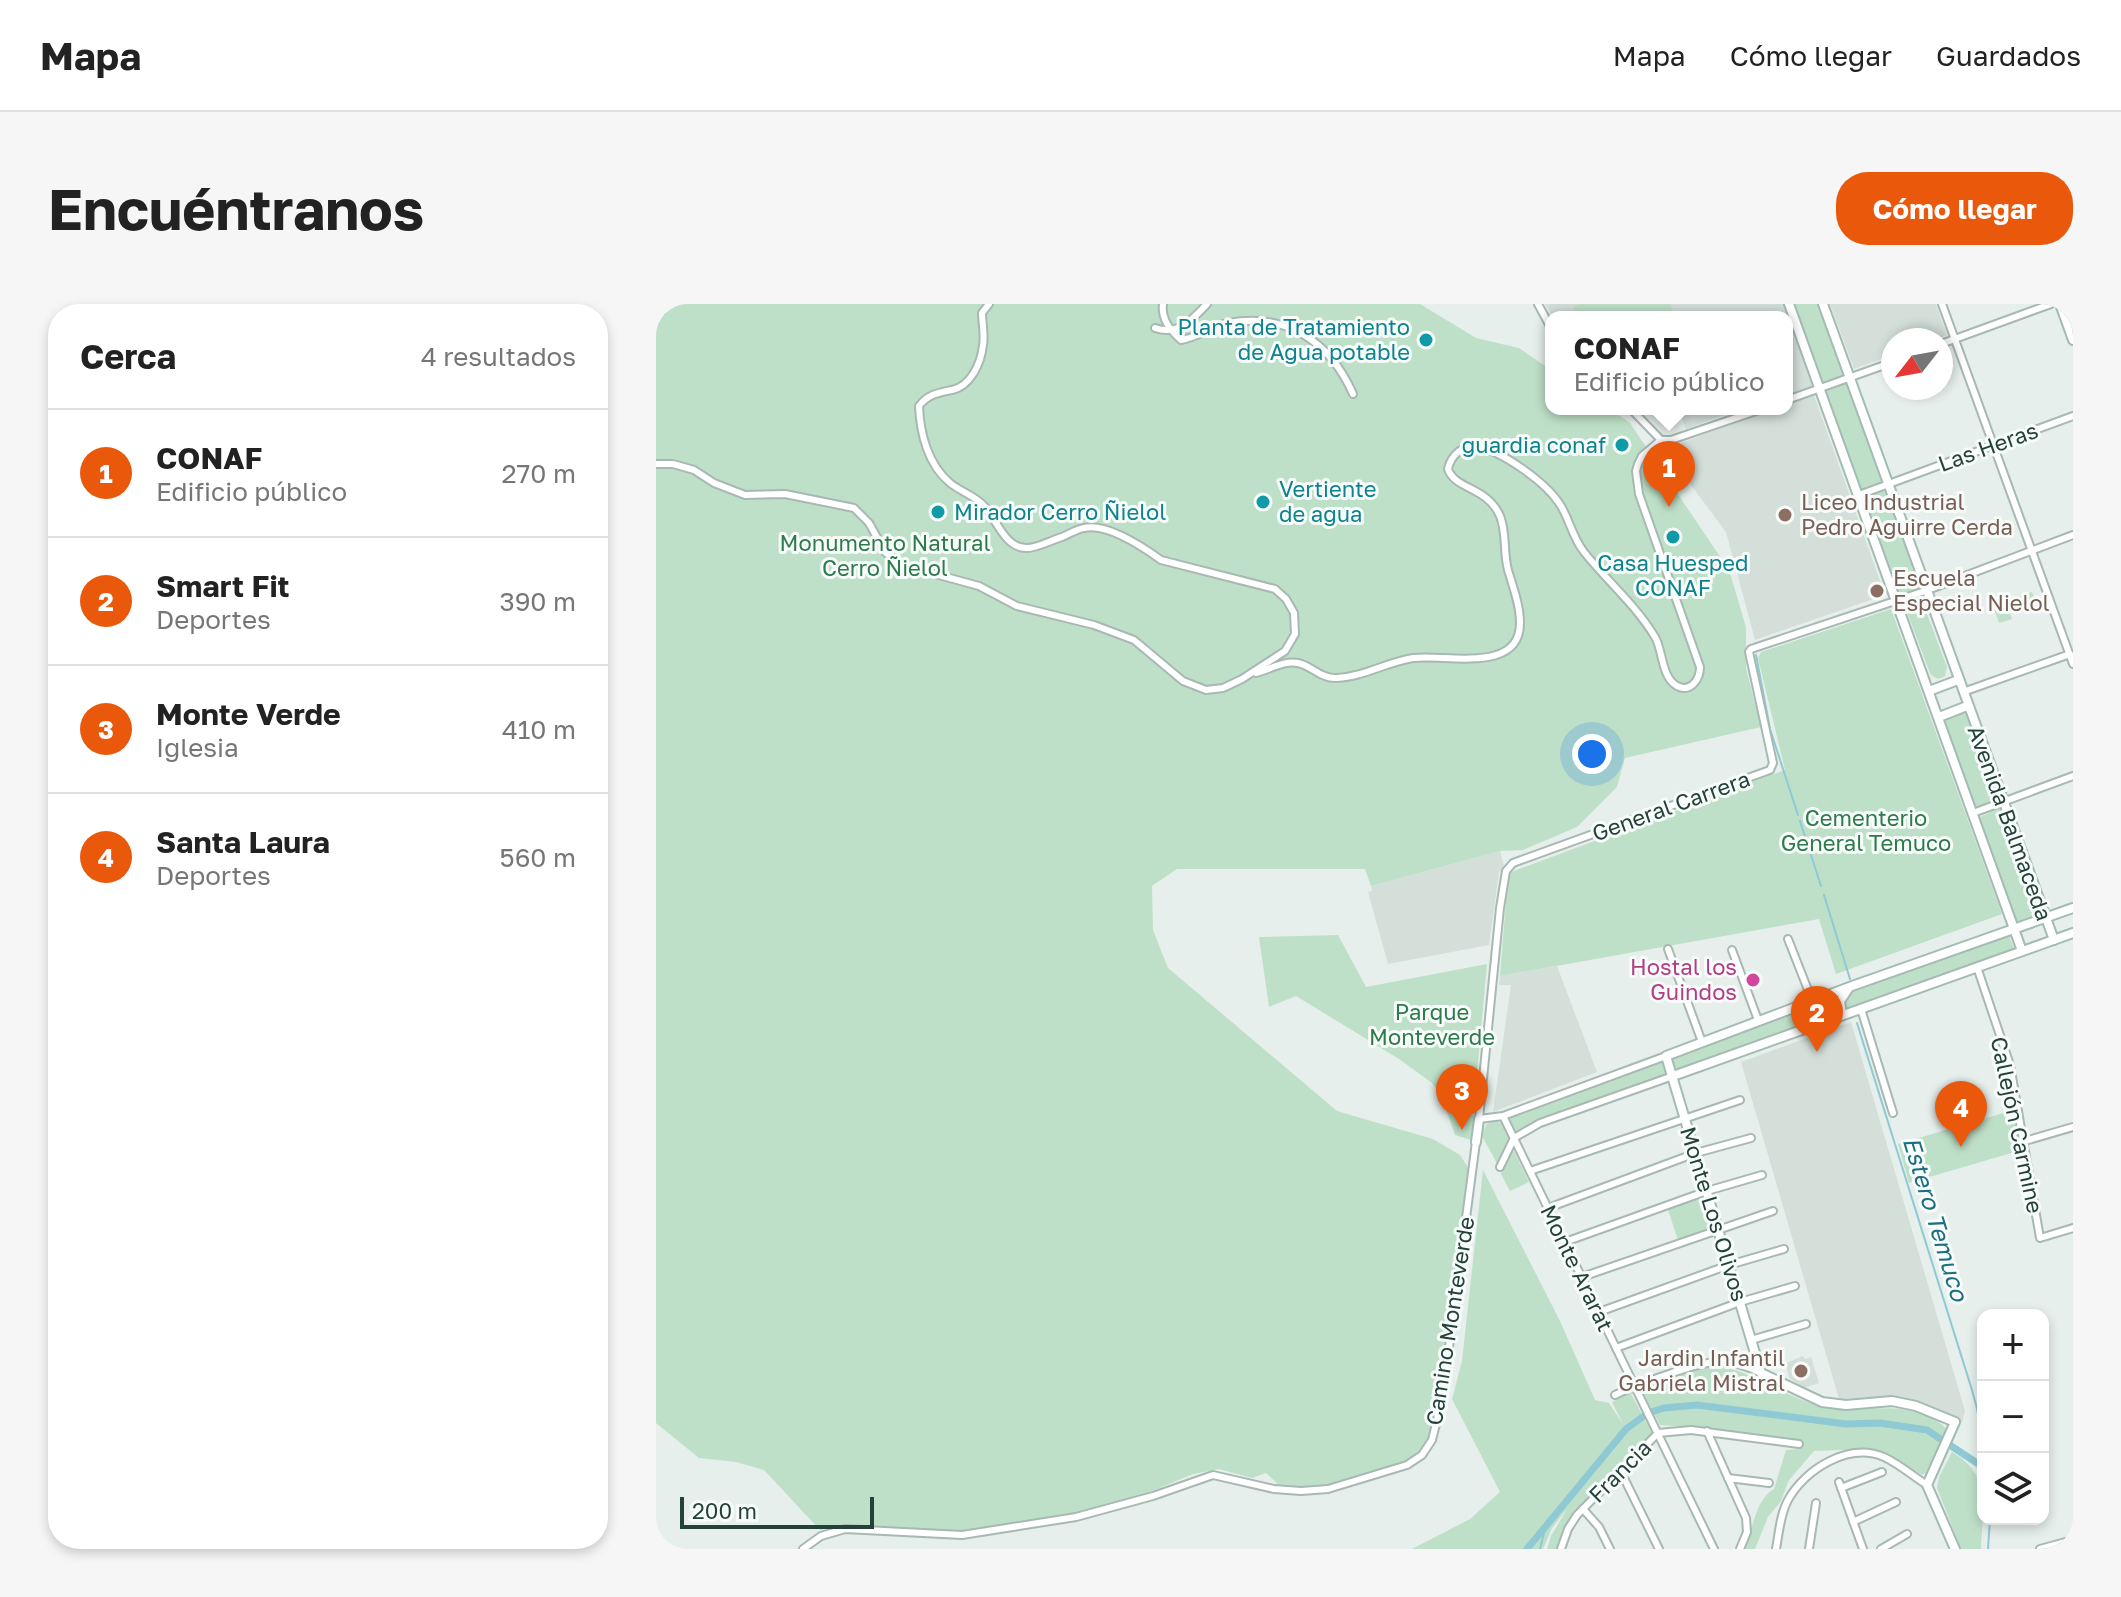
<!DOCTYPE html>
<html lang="es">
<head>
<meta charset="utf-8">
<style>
	:root { --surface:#fff; --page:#f6f6f6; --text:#222; --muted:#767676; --line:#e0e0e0; --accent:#ea580c }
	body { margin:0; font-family:"Golos Text",sans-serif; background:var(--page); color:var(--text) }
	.controls { position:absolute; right:24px; bottom:24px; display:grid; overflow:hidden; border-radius:16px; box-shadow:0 4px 12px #0003 }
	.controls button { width:72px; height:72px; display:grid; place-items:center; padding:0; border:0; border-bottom:2px solid var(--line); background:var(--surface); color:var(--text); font:40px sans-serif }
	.compass { position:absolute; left:1225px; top:24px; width:72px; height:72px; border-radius:50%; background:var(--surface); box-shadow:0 4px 12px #0003; rotate:239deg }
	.scale { position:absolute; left:24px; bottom:20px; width:194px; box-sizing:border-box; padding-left:8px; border:4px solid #24423a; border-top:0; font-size:22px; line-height:28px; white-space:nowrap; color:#24423a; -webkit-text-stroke:6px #f7fbf9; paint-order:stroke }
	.you { position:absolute; left:936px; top:450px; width:28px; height:28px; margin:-20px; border:6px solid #fff; border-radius:50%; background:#1a73e8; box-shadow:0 0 0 12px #1a73e833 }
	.badge { display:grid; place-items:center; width:52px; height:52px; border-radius:50%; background:var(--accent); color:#fff; font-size:26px; font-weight:700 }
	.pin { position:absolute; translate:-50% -66px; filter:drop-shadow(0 2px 4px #0008) }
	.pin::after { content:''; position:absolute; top:42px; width:28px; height:24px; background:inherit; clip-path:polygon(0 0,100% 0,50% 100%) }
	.popup { position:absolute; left:889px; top:7px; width:248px; height:104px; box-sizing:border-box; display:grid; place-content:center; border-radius:16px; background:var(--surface); filter:drop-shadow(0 2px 6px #0005); font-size:26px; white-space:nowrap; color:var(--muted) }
	.popup b { font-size:30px; color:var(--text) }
	.popup::after { content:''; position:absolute; left:50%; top:100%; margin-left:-16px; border:16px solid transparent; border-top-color:var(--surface) }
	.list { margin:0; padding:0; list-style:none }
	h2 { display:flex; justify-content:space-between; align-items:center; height:104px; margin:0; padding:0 32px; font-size:34px }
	h2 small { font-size:26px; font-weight:400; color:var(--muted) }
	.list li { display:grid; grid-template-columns:52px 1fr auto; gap:24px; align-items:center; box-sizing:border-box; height:128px; padding:0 32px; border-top:2px solid var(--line) }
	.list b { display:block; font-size:30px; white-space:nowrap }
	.list p { margin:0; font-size:26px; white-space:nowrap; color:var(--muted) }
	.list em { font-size:26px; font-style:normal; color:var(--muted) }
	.icon { flex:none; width:44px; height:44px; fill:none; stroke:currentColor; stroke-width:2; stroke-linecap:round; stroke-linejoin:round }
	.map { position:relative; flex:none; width:1417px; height:1245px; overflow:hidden; border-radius:32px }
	header { display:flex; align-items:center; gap:48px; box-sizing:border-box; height:112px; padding:0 40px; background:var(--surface); border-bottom:2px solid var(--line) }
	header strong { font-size:38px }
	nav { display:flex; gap:44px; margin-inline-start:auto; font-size:28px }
	.intro { display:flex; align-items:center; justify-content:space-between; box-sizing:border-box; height:192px; padding:0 48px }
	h1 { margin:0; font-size:56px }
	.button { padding:20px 36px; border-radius:32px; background:var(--accent); color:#fff; font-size:28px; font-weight:700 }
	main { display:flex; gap:48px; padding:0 48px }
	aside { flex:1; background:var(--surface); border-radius:32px; box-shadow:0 4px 12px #0003 }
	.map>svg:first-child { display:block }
	.built { fill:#d4dfda }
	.green { fill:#bfe0c8 }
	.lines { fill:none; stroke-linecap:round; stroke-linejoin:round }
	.stream { stroke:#8ec9d4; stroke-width:2 }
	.canal { stroke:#8ec9d4; stroke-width:7 }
	.street-casing { stroke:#a8b8b2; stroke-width:10 }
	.secondary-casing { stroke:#a4bbb3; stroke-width:12 }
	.street { stroke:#fff; stroke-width:6 }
	.secondary { stroke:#fff; stroke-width:8 }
	.culture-dot { fill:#0f9aa8; stroke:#f7fbf9; stroke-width:3 }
	.education-dot { fill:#8d6e63; stroke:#f7fbf9; stroke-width:3 }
	.hotel-dot { fill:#d1479c; stroke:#f7fbf9; stroke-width:3 }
	.labels { text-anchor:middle; stroke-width:6; stroke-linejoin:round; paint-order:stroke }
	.culture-label { font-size:22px; fill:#0d838f; stroke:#f7fbf9; text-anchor:end }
	.street-label { font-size:22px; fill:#24423a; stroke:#f7fbf9 }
	.education-label { font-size:22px; fill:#785e54; stroke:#f7fbf9; text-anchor:start }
	.park-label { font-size:22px; fill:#2d7a4b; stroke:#f7fbf9 }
	.hotel-label { font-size:22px; fill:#b23c85; stroke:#f7fbf9; text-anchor:end }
	.water-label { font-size:24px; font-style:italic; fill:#1c6f80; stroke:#f7fbf9 }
</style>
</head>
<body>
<header>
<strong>Mapa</strong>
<nav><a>Mapa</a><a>Cómo llegar</a><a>Guardados</a></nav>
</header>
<div class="intro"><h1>Encuéntranos</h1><a class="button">Cómo llegar</a></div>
<main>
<aside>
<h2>Cerca<small>4 resultados</small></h2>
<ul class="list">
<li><span class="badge">1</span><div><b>CONAF</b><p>Edificio público</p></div><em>270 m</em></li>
<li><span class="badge">2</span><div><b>Smart Fit</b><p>Deportes</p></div><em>390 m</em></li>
<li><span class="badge">3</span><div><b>Monte Verde</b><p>Iglesia</p></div><em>410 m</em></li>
<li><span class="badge">4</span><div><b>Santa Laura</b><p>Deportes</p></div><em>560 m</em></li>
</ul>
</aside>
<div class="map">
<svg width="1417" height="1245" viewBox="0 0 1417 1245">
	<rect width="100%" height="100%" fill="#e6efeb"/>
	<g class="built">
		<path d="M889,0H1129L1160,84L1131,94V13H897Z"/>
		<path d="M1174,0H1280L1291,31L1278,36H1237V51L1198,65Z"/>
		<path d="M1158,91L1229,291L1099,336L1070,228L1008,145L1119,105H1131V101Z"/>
		<path d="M1022,105H1084L1030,125Z"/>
		<path d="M844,547L848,562L843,568L833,641L732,660L712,588L716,587L715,582Z"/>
		<path d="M901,662L941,768L837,808L855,681H843L844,672Z"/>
		<path d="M1195,718L1309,1107L1306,1119L1261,1098L1232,1094L1183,1095L1085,758Z"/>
		<path d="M1147,1052L1149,1055L1155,1053L1163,1079L1148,1084L1133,1074L1130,1059Z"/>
	</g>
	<g class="green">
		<path d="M0,0H764L820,34L863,44L895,66V105H954L974,119L1073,266L1090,323V364L1105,423L969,454L961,483L921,523L867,546L844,547L715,582L709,565H521L496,582L497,626L512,664L681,807L777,835L804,851L817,871L782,1108L774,1139L762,1155L680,1183L627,1185L610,1169L596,1174L563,1165L537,1170L496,1187L423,1209L305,1229L184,1222L164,1226L108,1166L80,1158L43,1154L0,1119Z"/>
		<path d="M924,0H1014L1019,13H921L917,3Z"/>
		<path d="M1137,0H1163L1188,72L1166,80Z"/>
		<path d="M1191,79L1228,178L1205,187L1169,87Z"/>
		<path d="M1231,185L1265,285L1243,292L1207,194Z"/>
		<path d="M1376,288L1379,297L1353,306L1356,315L1343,319L1337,302Z"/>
		<path d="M1258,298L1268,302L1291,363L1289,372C1283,376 1278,375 1274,369L1252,311L1253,302Z"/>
		<path d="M1235,305L1346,610L1180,670L1163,615L844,672L851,584L855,568L1129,466L1102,354L1105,348Z"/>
		<path d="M1310,403L1344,496L1317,506L1285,413Z"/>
		<path d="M1344,504L1386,612L1360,622L1322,514Z"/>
		<path d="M1352,629L1359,647L1187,707V695L1193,686Z"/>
		<path d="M682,631L710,683L831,660L815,836L799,831L786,793L776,779L743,755L640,692L613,703L603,633Z"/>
		<path d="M1175,694L1180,709L1022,766L1015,760L1017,751Z"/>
		<path d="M1009,754L1014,770L859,831L850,813Z"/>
		<path d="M1361,805L1369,845L1253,879L1242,840Z"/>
		<path d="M838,816L847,820L854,832L842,861L826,832L830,821Z"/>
		<path d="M855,847H858L873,878L854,887L845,870Z"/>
		<path d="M827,866L904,1017L939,1096L953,1099L967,1120L956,1098L974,1088L996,1129C963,1162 915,1201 901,1245H891L895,1232L911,1205L896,1224L887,1245H756L814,1215L844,1188L796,1095L806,1057Z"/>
		<path d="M1047,893L1057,924L1022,936L1012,906Z"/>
		<path d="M1067,1063C1105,1070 1137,1100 1176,1104C1213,1109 1235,1097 1273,1113C1281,1117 1288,1120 1291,1127L1270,1169L1266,1171L1239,1155L1214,1145L1158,1147L1133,1176L1125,1197L1112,1213L1099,1245H1087C1098,1227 1098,1196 1118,1185L1130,1146L1144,1145L1146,1138L1050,1124L1004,1121L985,1085L1040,1064Z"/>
		<path d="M1296,1148C1337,1172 1326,1204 1325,1245H1305L1281,1184L1283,1173Z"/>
	</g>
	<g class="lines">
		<g class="stream">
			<path d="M1100,351L1114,425L1142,511"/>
			<path d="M1144,517L1165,582"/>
			<path d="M1168,591L1194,675"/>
			<path d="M1201,719L1316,1086C1321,1103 1325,1120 1326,1137C1327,1149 1323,1158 1327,1169"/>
			<path d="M884,1245L890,1221"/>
			<path d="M1332,1245L1334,1215"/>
		</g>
		<path class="canal" d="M871,1245L970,1125L992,1109L1008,1104L1041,1101L1190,1120L1224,1119L1271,1126L1324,1161"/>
		<g class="street-casing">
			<g id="street">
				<path d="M507,0C505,15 514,26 525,36C541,34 555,22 572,19C631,8 674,38 697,90"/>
				<path d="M882,0L895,24"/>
				<path d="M1286,0L1417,360"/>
				<path d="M499,24C522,32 536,16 551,0"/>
				<path d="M1285,40L1395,0"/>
				<path d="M1131,96L1237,58"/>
				<path d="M975,105L1005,136"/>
				<path d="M1005,136H1015L1106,105"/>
				<path d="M0,160H17L38,166L58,179L89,191L129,190L198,204L213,219L229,248L246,261L323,282L361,302L438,321L478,336L527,377L550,386L567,384L586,375L629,347L639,330L638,309L630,295L619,285L505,256C487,243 451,219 428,224C421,225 413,230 406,233C395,236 382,244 371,244C350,245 341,217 329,203C320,192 305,188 294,179C272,161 264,129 263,102C272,90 282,89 296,86C315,82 325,59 327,41C329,31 326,19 326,9L333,0"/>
				<path d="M1203,191L1417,112"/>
				<path d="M600,369C613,366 628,356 642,359C656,362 665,375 681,374C707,373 731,358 757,354C790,350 864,370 864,319C864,301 857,283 852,266C847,248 851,229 844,212C831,182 799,186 792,165C795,151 808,139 823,143C847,148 889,178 903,199C913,213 916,233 928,248C951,277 979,300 999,333C1007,346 1005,373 1021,382C1035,389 1044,375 1044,363L983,190L980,167L982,160L986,152L1005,136"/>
				<path d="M1307,388L1414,350"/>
				<path d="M1317,509L1417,472"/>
				<path d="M1132,635L1156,696"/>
				<path d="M1012,645L1046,738"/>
				<path d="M1076,646L1102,716"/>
				<path d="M1321,663L1354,761L1384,934L1417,924"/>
				<path d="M1205,705L1237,809"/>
				<path d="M1010,752L847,812L823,815L844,604L850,567L857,559L1114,466L1117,459L1093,348L1095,345L1269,287L1417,231"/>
				<path d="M847,812L1058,1245"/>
				<path d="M1369,837L1417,823"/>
				<path d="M844,863L858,834L884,819L1017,772"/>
				<path d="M874,867L1084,796"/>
				<path d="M892,904L1040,849L1095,834"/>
				<path d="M909,938L1051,887L1106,871"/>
				<path d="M926,973L1117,907"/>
				<path d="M943,1008L1073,961L1128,945"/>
				<path d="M1095,1036L1150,1020"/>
				<path d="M960,1044L1084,998L1139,982"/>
				<path d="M959,1091C977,1082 995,1076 1013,1070C1048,1058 1069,1051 1105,1069"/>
				<path d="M1051,1127L1090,1214L1091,1228L1084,1245"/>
				<path d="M964,1166L1003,1245"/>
				<path d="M1072,1174L1113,1179"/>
				<path d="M1183,1178L1207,1245"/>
				<path d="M1185,1184L1226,1168"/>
				<path d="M927,1205L943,1223L954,1245"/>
				<path d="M1197,1218L1240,1198"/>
				<path d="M147,1245L165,1232L189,1225L306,1231L420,1213L497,1192L557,1171L618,1185L645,1187L672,1185L751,1161L766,1151L776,1136L781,1116L790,1066L820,838"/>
				<path d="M905,1245L912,1225L921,1211L1002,1129L1035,1126L1143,1140"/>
				<path d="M1120,1245C1123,1229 1124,1211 1132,1196C1149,1165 1193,1138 1228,1153C1243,1160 1257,1172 1271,1181"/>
				<path d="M1153,1245L1160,1199"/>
				<path d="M1225,1245L1251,1230"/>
				<path d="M1384,1245L1417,1236"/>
			</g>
		</g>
		<g class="secondary-casing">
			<g id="secondary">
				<path d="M1133,0L1366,647"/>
				<path d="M1167,0L1398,636"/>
				<path d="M1404,0L1417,36"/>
				<path d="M1273,387L1302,376"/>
				<path d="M1283,413L1311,402"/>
				<path d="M1186,711L1184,697L1192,685"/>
				<path d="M1017,772L1417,629"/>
				<path d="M820,838L823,815"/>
				<path d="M1299,1245L1271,1181L1299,1118L1260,1102L1236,1097L1190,1101L1166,1098L1105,1069L1010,752L1196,682L1417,604"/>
			</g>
		</g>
		<use href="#street" class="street"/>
		<use href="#secondary" class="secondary"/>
	</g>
	<g class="culture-dot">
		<circle cx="770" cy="36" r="8"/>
		<circle cx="966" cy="141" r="8"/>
		<circle cx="607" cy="198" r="8"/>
		<circle cx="282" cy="208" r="8"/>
		<circle cx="1017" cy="233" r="8"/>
	</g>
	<g class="education-dot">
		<circle cx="1129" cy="211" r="8"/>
		<circle cx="1221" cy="287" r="8"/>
		<circle cx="1145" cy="1067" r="8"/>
	</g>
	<circle class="hotel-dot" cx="1097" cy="676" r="8"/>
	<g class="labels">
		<g class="culture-label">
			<text x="754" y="31">Planta de Tratamiento<tspan x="754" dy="25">de Agua potable</tspan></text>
			<text x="950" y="149">guardia conaf</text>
			<text x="623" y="193" text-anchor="start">Vertiente<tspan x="623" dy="25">de agua</tspan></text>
			<text x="298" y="216" text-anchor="start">Mirador Cerro Ñielol</text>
			<text x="1017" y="267" text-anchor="middle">Casa Huesped<tspan x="1017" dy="25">CONAF</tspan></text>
		</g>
		<g class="street-label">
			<text transform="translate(1332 143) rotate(-20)" y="8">Las Heras</text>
			<text transform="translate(1015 502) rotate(-20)" y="8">General Carrera</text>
			<text transform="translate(1354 519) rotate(70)" y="8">Avenida Balmaceda</text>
			<text transform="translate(1361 821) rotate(78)" y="8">Callejón Carmine</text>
			<text transform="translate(1058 910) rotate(73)" y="8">Monte Los Olivos</text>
			<text transform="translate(921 964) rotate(64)" y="8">Monte Ararat</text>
			<text transform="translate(794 1017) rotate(-81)" y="8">Camino Monteverde</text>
			<text transform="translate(964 1167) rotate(-45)" y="8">Francia</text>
		</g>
		<g class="education-label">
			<text x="1145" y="206">Liceo Industrial<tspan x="1145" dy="25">Pedro Aguirre Cerda</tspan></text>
			<text x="1237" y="282">Escuela<tspan x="1237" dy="25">Especial Nielol</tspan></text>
			<text x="1129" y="1062" text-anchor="end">Jardin Infantil<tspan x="1129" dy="25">Gabriela Mistral</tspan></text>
		</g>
		<g class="park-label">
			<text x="229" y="247">Monumento Natural<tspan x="229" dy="25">Cerro Ñielol</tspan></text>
			<text x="1210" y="522">Cementerio<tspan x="1210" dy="25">General Temuco</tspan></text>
			<text x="776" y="716">Parque<tspan x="776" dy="25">Monteverde</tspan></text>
		</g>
		<g class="hotel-label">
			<text x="1081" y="671">Hostal los<tspan x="1081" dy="25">Guindos</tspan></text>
		</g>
		<g class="water-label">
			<text transform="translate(1279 915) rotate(73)" y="8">Estero Temuco</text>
		</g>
	</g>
</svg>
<div class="controls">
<button>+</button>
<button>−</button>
<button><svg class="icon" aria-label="layers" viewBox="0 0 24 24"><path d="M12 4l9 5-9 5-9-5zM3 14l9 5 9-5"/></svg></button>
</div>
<svg class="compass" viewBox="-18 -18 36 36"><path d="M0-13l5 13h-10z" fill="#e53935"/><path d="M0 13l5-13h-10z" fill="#767676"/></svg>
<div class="scale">200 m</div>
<div class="you"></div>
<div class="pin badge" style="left:1013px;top:203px">1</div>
<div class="popup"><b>CONAF</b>Edificio público</div>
<div class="pin badge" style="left:1161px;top:748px">2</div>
<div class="pin badge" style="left:806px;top:826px">3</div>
<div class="pin badge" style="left:1305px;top:843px">4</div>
</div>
</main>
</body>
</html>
